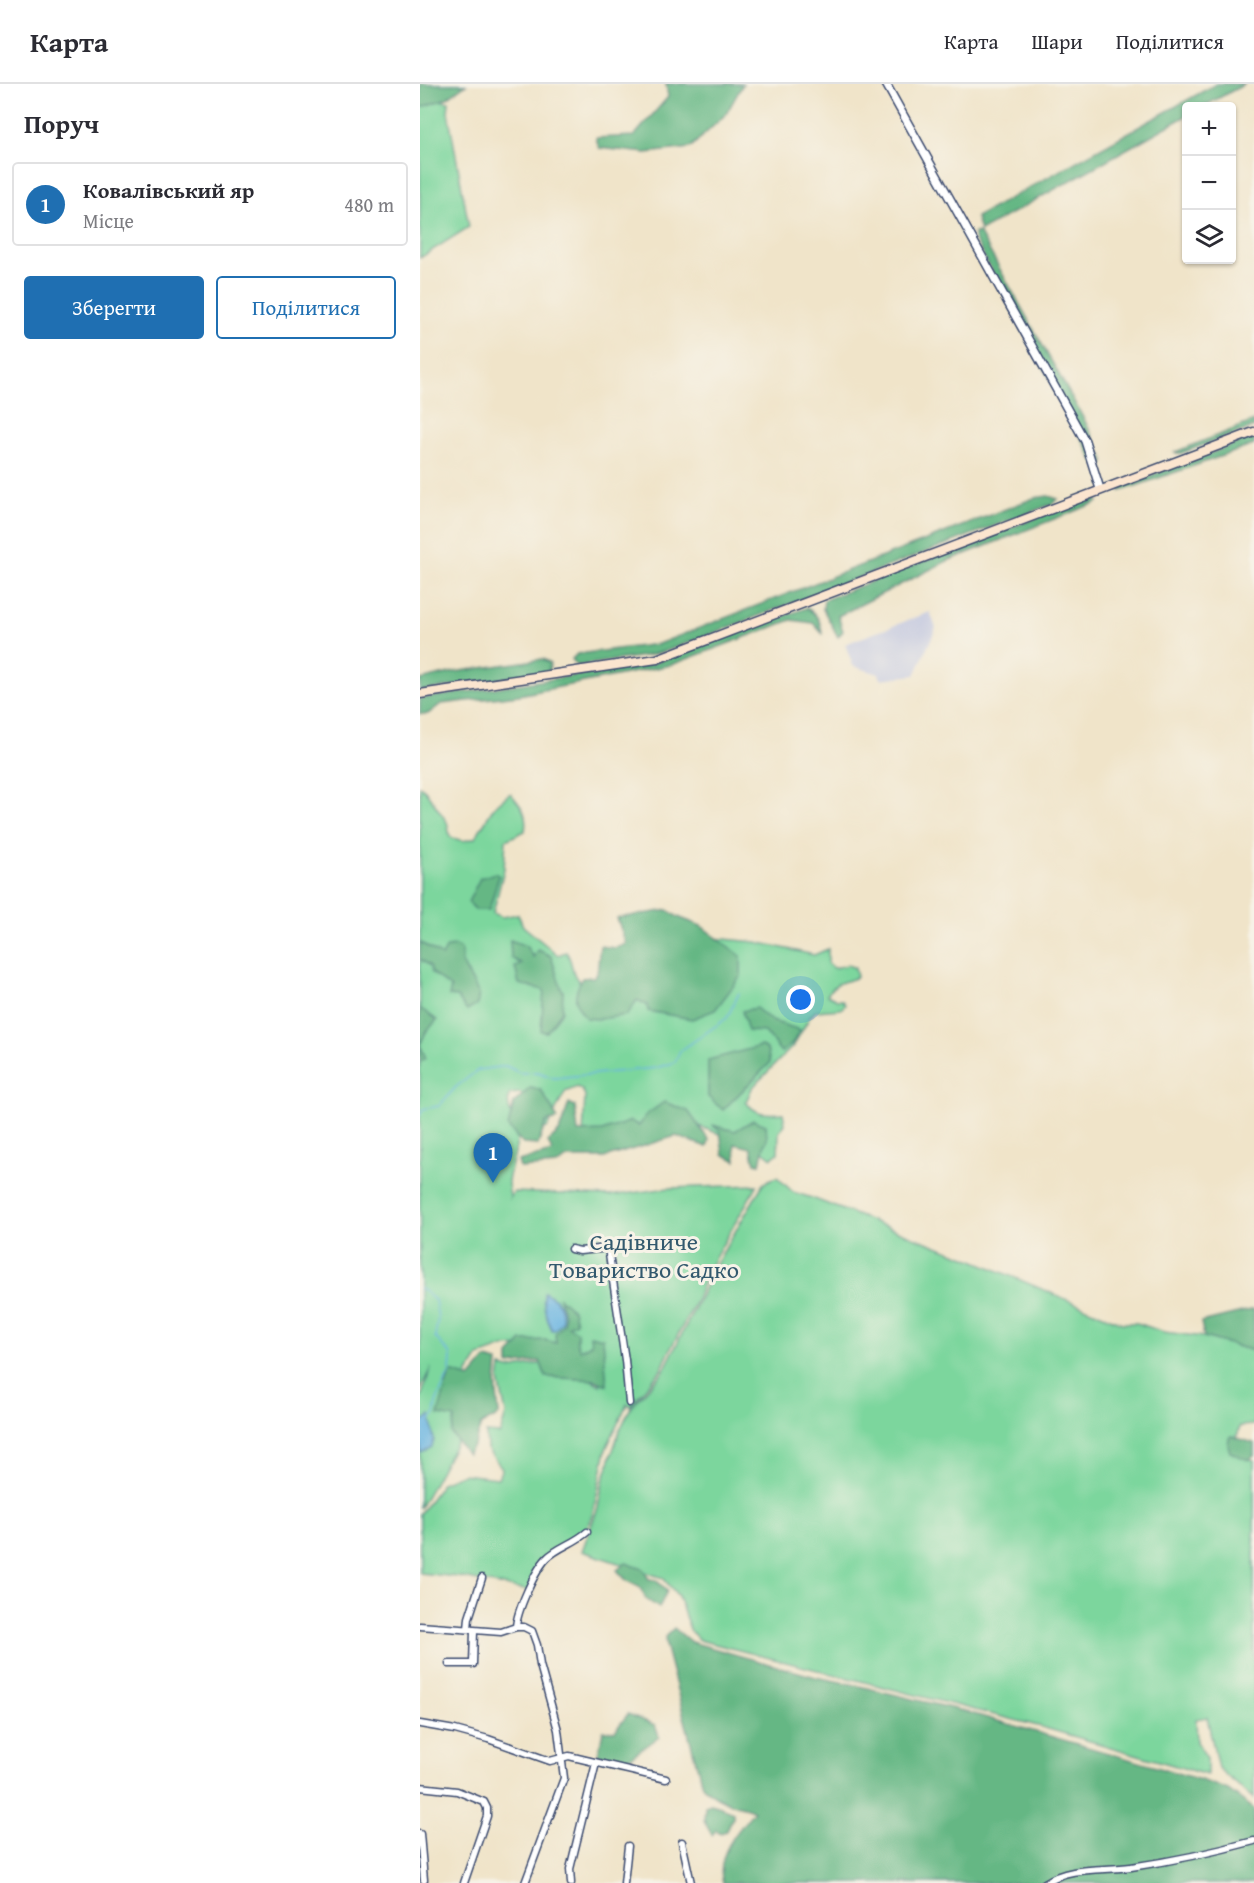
<!DOCTYPE html>
<html lang="uk">
<head>
<meta charset="utf-8">
<style>
	:root { --surface:#fff; --page:#f2f2f3; --text:#2b2b33; --muted:#7c7c81; --line:#e1e1e2; --accent:#1f6fb2 }
	body { margin:0; font-family:"Gentium Book Plus",serif; background:var(--page); color:var(--text) }
	.controls { position:absolute; right:18px; top:18px; display:grid; overflow:hidden; border-radius:6px; box-shadow:0 2px 4px #0004 }
	.controls button { width:54px; height:54px; display:grid; place-items:center; padding:0; border:0; border-bottom:2px solid var(--line); background:var(--surface); color:var(--text); font:30px sans-serif }
	.you { position:absolute; left:381px; top:916px; width:21px; height:21px; margin:-15px; border:4px solid #fff; border-radius:50%; background:#1a73e8; box-shadow:0 0 0 9px #1a73e833 }
	.badge { display:grid; place-items:center; width:39px; height:39px; border-radius:50%; background:var(--accent); color:#fff; font-size:20px; font-weight:700 }
	.pin { position:absolute; translate:-50% -50px; filter:drop-shadow(0 2px 3px #0008) }
	.pin::after { content:''; position:absolute; top:32px; width:21px; height:18px; background:inherit; clip-path:polygon(0 0,100% 0,50% 100%) }
	.list { margin:0; padding:0; list-style:none }
	h2 { display:flex; justify-content:space-between; align-items:center; height:78px; margin:0; padding:0 24px; font-size:26px }
	h2 small { font-size:20px; font-weight:400; color:var(--muted) }
	.list li { display:grid; grid-template-columns:39px 1fr auto; gap:18px; align-items:center; box-sizing:border-box; height:84px; margin:0 12px 12px; padding:0 12px; border:2px solid var(--line); border-radius:6px }
	.list b { display:block; font-size:22px; white-space:nowrap }
	.list p { margin:0; font-size:20px; white-space:nowrap; color:var(--muted) }
	.list em { font-size:20px; font-style:normal; color:var(--muted) }
	.actions { display:flex; gap:12px; padding:18px 24px }
	.actions a { flex:1; padding:14px 0; border:2px solid var(--accent); border-radius:6px; text-align:center; font-size:21px; color:var(--accent) }
	.actions .main { background:var(--accent); color:#fff }
	.icon { flex:none; width:33px; height:33px; fill:none; stroke:currentColor; stroke-width:2; stroke-linecap:round; stroke-linejoin:round }
	.map { position:relative; flex:none; width:834px; height:1799px; overflow:hidden }
	header { display:flex; align-items:center; gap:36px; box-sizing:border-box; height:84px; padding:0 30px; background:var(--surface); border-bottom:2px solid var(--line) }
	header strong { font-size:28px }
	nav { display:flex; gap:33px; margin-inline-start:auto; font-size:21px }
	main { display:flex }
	aside { flex:1; background:var(--surface) }
	.map>svg:first-child { display:block }
	.industrial { fill:#bdc3de }
	.green { fill:#7cd69d; stroke:#4c827e; stroke-width:1.5 }
	.forest { fill:#65b784; stroke:#407371; stroke-width:1.5 }
	.water { fill:#68b4e1; stroke:#4272a0; stroke-width:1.5 }
	.lines { fill:none; stroke-linecap:round; stroke-linejoin:round }
	.stream { stroke:#68b4e1; stroke-width:1.5 }
	.minor-casing { stroke:#3b4a6e; stroke-width:9 }
	.tertiary-casing { stroke:#3b4a6e; stroke-width:10 }
	.secondary-casing { stroke:#3b4a6e; stroke-width:11 }
	.minor { stroke:#fff; stroke-width:6 }
	.tertiary { stroke:#fff; stroke-width:7 }
	.secondary { stroke:#fbe5cf; stroke-width:8 }
	.labels { text-anchor:middle; stroke-width:6; stroke-linejoin:round; paint-order:stroke }
	.park-label { font-size:24px; fill:#33596e; stroke:#f7f3e8 }
</style>
</head>
<body>
<header>
<strong>Карта</strong>
<nav><a>Карта</a><a>Шари</a><a>Поділитися</a></nav>
</header>
<main>
<aside>
<h2>Поруч<small></small></h2>
<ul class="list">
<li><span class="badge">1</span><div><b>Ковалівський яр</b><p>Місце</p></div><em>480 m</em></li>
</ul>
<div class="actions"><a class="main">Зберегти</a><a>Поділитися</a></div>
</aside>
<div class="map">
<svg width="834" height="1799" viewBox="0 0 834 1799">
	<rect width="100%" height="100%" fill="#f7f3e8"/>
	<filter id="ink" filterUnits="userSpaceOnUse"><feTurbulence type="fractalNoise" baseFrequency=".0167" numOctaves="2"/><feDisplacementMap in="SourceGraphic" scale="12" xChannelSelector="R" yChannelSelector="G"/><feConvolveMatrix kernelMatrix="1 2 1 2 8 2 1 2 1" color-interpolation-filters="sRGB"/></filter>
	<filter id="wash" filterUnits="userSpaceOnUse"><feTurbulence type="fractalNoise" baseFrequency=".008" numOctaves="4" result="noise"/><feDisplacementMap in="SourceGraphic" scale="24" xChannelSelector="R" yChannelSelector="G"/><feGaussianBlur stdDeviation="1.35" result="paint"/><feColorMatrix in="noise" values="0 0 0 0 0 0 0 0 0 0 0 0 0 0 0 0 0 1.4 0 .05"/><feComposite in="paint" operator="in"/></filter>
	<g filter="url(#wash)">
		<rect width="100%" height="100%" fill="#f0e4c9"/>
		<path class="industrial" d="M510,528L516,544L495,591L461,595L459,590L433,582L425,560Z"/>
		<g class="green">
			<path d="M19,16L29,18L28,28L49,143L0,174V23Z"/>
			<path d="M0,702L5,706L27,738L30,753L43,757L55,754L74,723L89,710H91C102,723 108,729 105,747L86,756L84,785L73,829L82,833L98,830L103,842L138,871L146,868C154,878 150,890 160,898L282,853L336,858L394,871L408,865V880L414,884L428,881L435,884L437,893C422,901 419,894 407,911L417,916H422L425,921L421,925L396,927L390,933L373,962L332,1004L326,1018C337,1032 348,1030 363,1029L365,1040L359,1048L358,1069L352,1074L325,1054L305,1052L276,1041L163,1053L165,1011L162,1006L157,1003L145,1008L127,1044L121,1046L108,1013L100,1009L90,1010C84,1024 96,1036 97,1051C98,1068 89,1083 88,1099C88,1104 90,1109 90,1114L94,1108L189,1112L249,1104L337,1101L288,1186L277,1215L251,1264L241,1286L210,1322L207,1320L186,1365L174,1425L166,1447L127,1472L109,1507L38,1493L0,1489V1430L23,1398L43,1390L78,1394L82,1384L67,1365L66,1349L80,1350L86,1330L79,1297L81,1283L89,1285L123,1279L124,1289L148,1288L164,1291L180,1301L177,1273L126,1261L84,1263L59,1272L48,1289L37,1357L0,1424V1316L11,1284L0,1306Z"/>
			<path d="M357,1093L373,1108L392,1114L553,1176L702,1239H717L744,1248L784,1253L834,1267V1341L820,1342L817,1353L811,1352L817,1371L834,1376V1715L798,1684L787,1633L776,1635L777,1658L787,1674V1691L618,1642L279,1556L270,1546L258,1512L243,1494L162,1467L178,1423L183,1397L199,1348L211,1323L243,1288L299,1175L343,1100L349,1096Z"/>
		</g>
		<g class="forest">
			<path d="M0,0H46L27,14L0,24Z"/>
			<path d="M246,0H323L306,30L270,64L226,69L179,64L176,54L214,52L248,13Z"/>
			<path d="M796,0H825L784,22H766V32L560,147L556,133Z"/>
			<path d="M559,148L665,337L684,376L682,383L675,380L554,154V149Z"/>
			<path d="M834,337V343L759,370L755,368Z"/>
			<path d="M834,353V361L701,407L700,403Z"/>
			<path d="M628,412L638,415L632,420L249,566L231,571L157,582L152,575L157,570L238,560L614,414Z"/>
			<path d="M673,412L678,418L527,477L418,532L423,547L418,553L403,525L404,516Z"/>
			<path d="M386,524C397,529 401,538 402,549L393,539L371,536L251,581L99,611L21,620L8,630H0V615L231,580Z"/>
			<path d="M123,575L130,579L129,587L0,607V596L34,588Z"/>
			<path d="M75,789L79,792L69,826H56L48,818L60,794Z"/>
			<path d="M248,826L258,833L281,842L321,872V892L295,926L272,935L228,927L227,921L217,916L207,931L179,935L166,934C153,918 153,912 162,894L173,893L177,890L180,862L195,864L206,860L197,834Z"/>
			<path d="M90,856L106,862L113,873L118,866L131,872L141,904L143,907L142,927L127,948L121,947L124,906L99,900L95,883L102,880L91,874Z"/>
			<path d="M0,858L22,872L27,863L35,862L41,865L42,879L59,910L57,921L47,927L37,913L29,912L31,904L12,889L10,882L0,875Z"/>
			<path d="M0,924L17,936L6,948L0,961L6,974L0,978Z"/>
			<path d="M336,924L352,937L380,946L372,960L361,968L345,948L328,947L322,927Z"/>
			<path d="M341,962L347,965L350,979L303,1026L288,1013V976Z"/>
			<path d="M110,1004L121,1006L138,1035L126,1038L118,1061L103,1060L88,1043L94,1019Z"/>
			<path d="M244,1018L268,1027L289,1056L287,1063L256,1052L184,1074H147L137,1081L100,1084L98,1077L132,1068L128,1058L139,1048L149,1019L155,1022L158,1048L182,1047L211,1037L219,1042L226,1031Z"/>
			<path d="M333,1036L346,1041L347,1056L344,1062L340,1080L335,1079L331,1064L315,1060L316,1077L303,1070L300,1047L292,1041L315,1047Z"/>
			<path d="M139,1214L153,1226L156,1238L148,1242L157,1248V1259L160,1266L171,1260L170,1251L183,1254L187,1301L175,1296L126,1293L120,1277L89,1281V1271L102,1257L125,1256L136,1259L135,1250L144,1239V1230Z"/>
			<path d="M834,1225V1267L784,1253L781,1238Z"/>
			<path d="M66,1275L78,1278L76,1298L79,1331L61,1341L54,1361L47,1370L31,1349L35,1334L18,1331L30,1288L50,1294Z"/>
			<path d="M811,1352L834,1359V1372L828,1376L810,1368L808,1361L809,1354Z"/>
			<path d="M206,1479L223,1485L229,1495L236,1496L247,1507L239,1524L226,1515L219,1502L207,1497L197,1486Z"/>
			<path d="M254,1544L271,1558L396,1593L431,1600L547,1628L781,1696L808,1706L834,1725V1799H303C295,1772 317,1747 334,1727C326,1722 324,1724 316,1721C304,1718 290,1710 282,1701L246,1564L245,1553Z"/>
			<path d="M208,1630L235,1641L239,1653L205,1677L178,1671L183,1647H195Z"/>
			<path d="M291,1720L301,1723L313,1729V1734L309,1739L306,1747L301,1749L296,1746L292,1751L284,1737L285,1722Z"/>
		</g>
		<g class="water">
			<path d="M124,1208C137,1215 143,1220 142,1238L135,1246H132C126,1234 122,1221 124,1208Z"/>
			<path d="M10,1332L14,1356L12,1363L1,1369L0,1339Z"/>
		</g>
		<g class="lines">
			<g class="stream">
				<path d="M0,1031L3,1025L19,1022L36,1003L58,986L86,982L100,989L118,988L134,994L236,984L255,978L260,967L307,934L319,909"/>
				<path d="M0,1204L15,1216L18,1234L15,1253L31,1271L30,1288L16,1318L14,1332L9,1337"/>
			</g>
		</g>
	</g>
	<g filter="url(#ink)">
		<g class="lines">
			<g class="minor-casing">
				<g id="minor">
					<path d="M151,1165L160,1167L188,1164L205,1276L209,1319"/>
					<path d="M0,1542L81,1548L96,1543H104L112,1547L117,1561L120,1581L138,1646L144,1694L105,1799"/>
					<path d="M96,1543C97,1527 115,1486 127,1474C138,1463 155,1459 167,1448"/>
					<path d="M48,1545L49,1534L62,1494"/>
					<path d="M29,1580H53L54,1547"/>
					<path d="M0,1640L35,1646L68,1655L130,1677L149,1672L246,1695"/>
					<path d="M0,1703L37,1707L64,1718L67,1724V1732L44,1799"/>
					<path d="M0,1750L4,1796"/>
					<path d="M262,1758L271,1799"/>
					<path d="M151,1799L150,1785L176,1679"/>
					<path d="M204,1799L208,1762"/>
					<path d="M625,1799C649,1782 683,1787 711,1783C752,1777 794,1768 834,1757"/>
				</g>
			</g>
			<g class="tertiary-casing">
				<path id="tertiary" d="M466,0L665,357L680,405"/>
			</g>
			<g class="secondary-casing">
				<path id="secondary" d="M0,610L237,575L834,348"/>
			</g>
			<use href="#minor" class="minor"/>
			<use href="#tertiary" class="tertiary"/>
			<use href="#secondary" class="secondary"/>
		</g>
	</g>
	<g class="labels">
		<g class="park-label">
			<text x="224" y="1166">Садівниче<tspan x="224" dy="28">Товариство Садко</tspan></text>
		</g>
	</g>
</svg>
<div class="controls">
<button>+</button>
<button>−</button>
<button><svg class="icon" aria-label="layers" viewBox="0 0 24 24"><path d="M12 4l9 5-9 5-9-5zM3 14l9 5 9-5"/></svg></button>
</div>
<div class="you"></div>
<div class="pin badge" style="left:73px;top:1099px">1</div>
</div>
</main>
</body>
</html>
